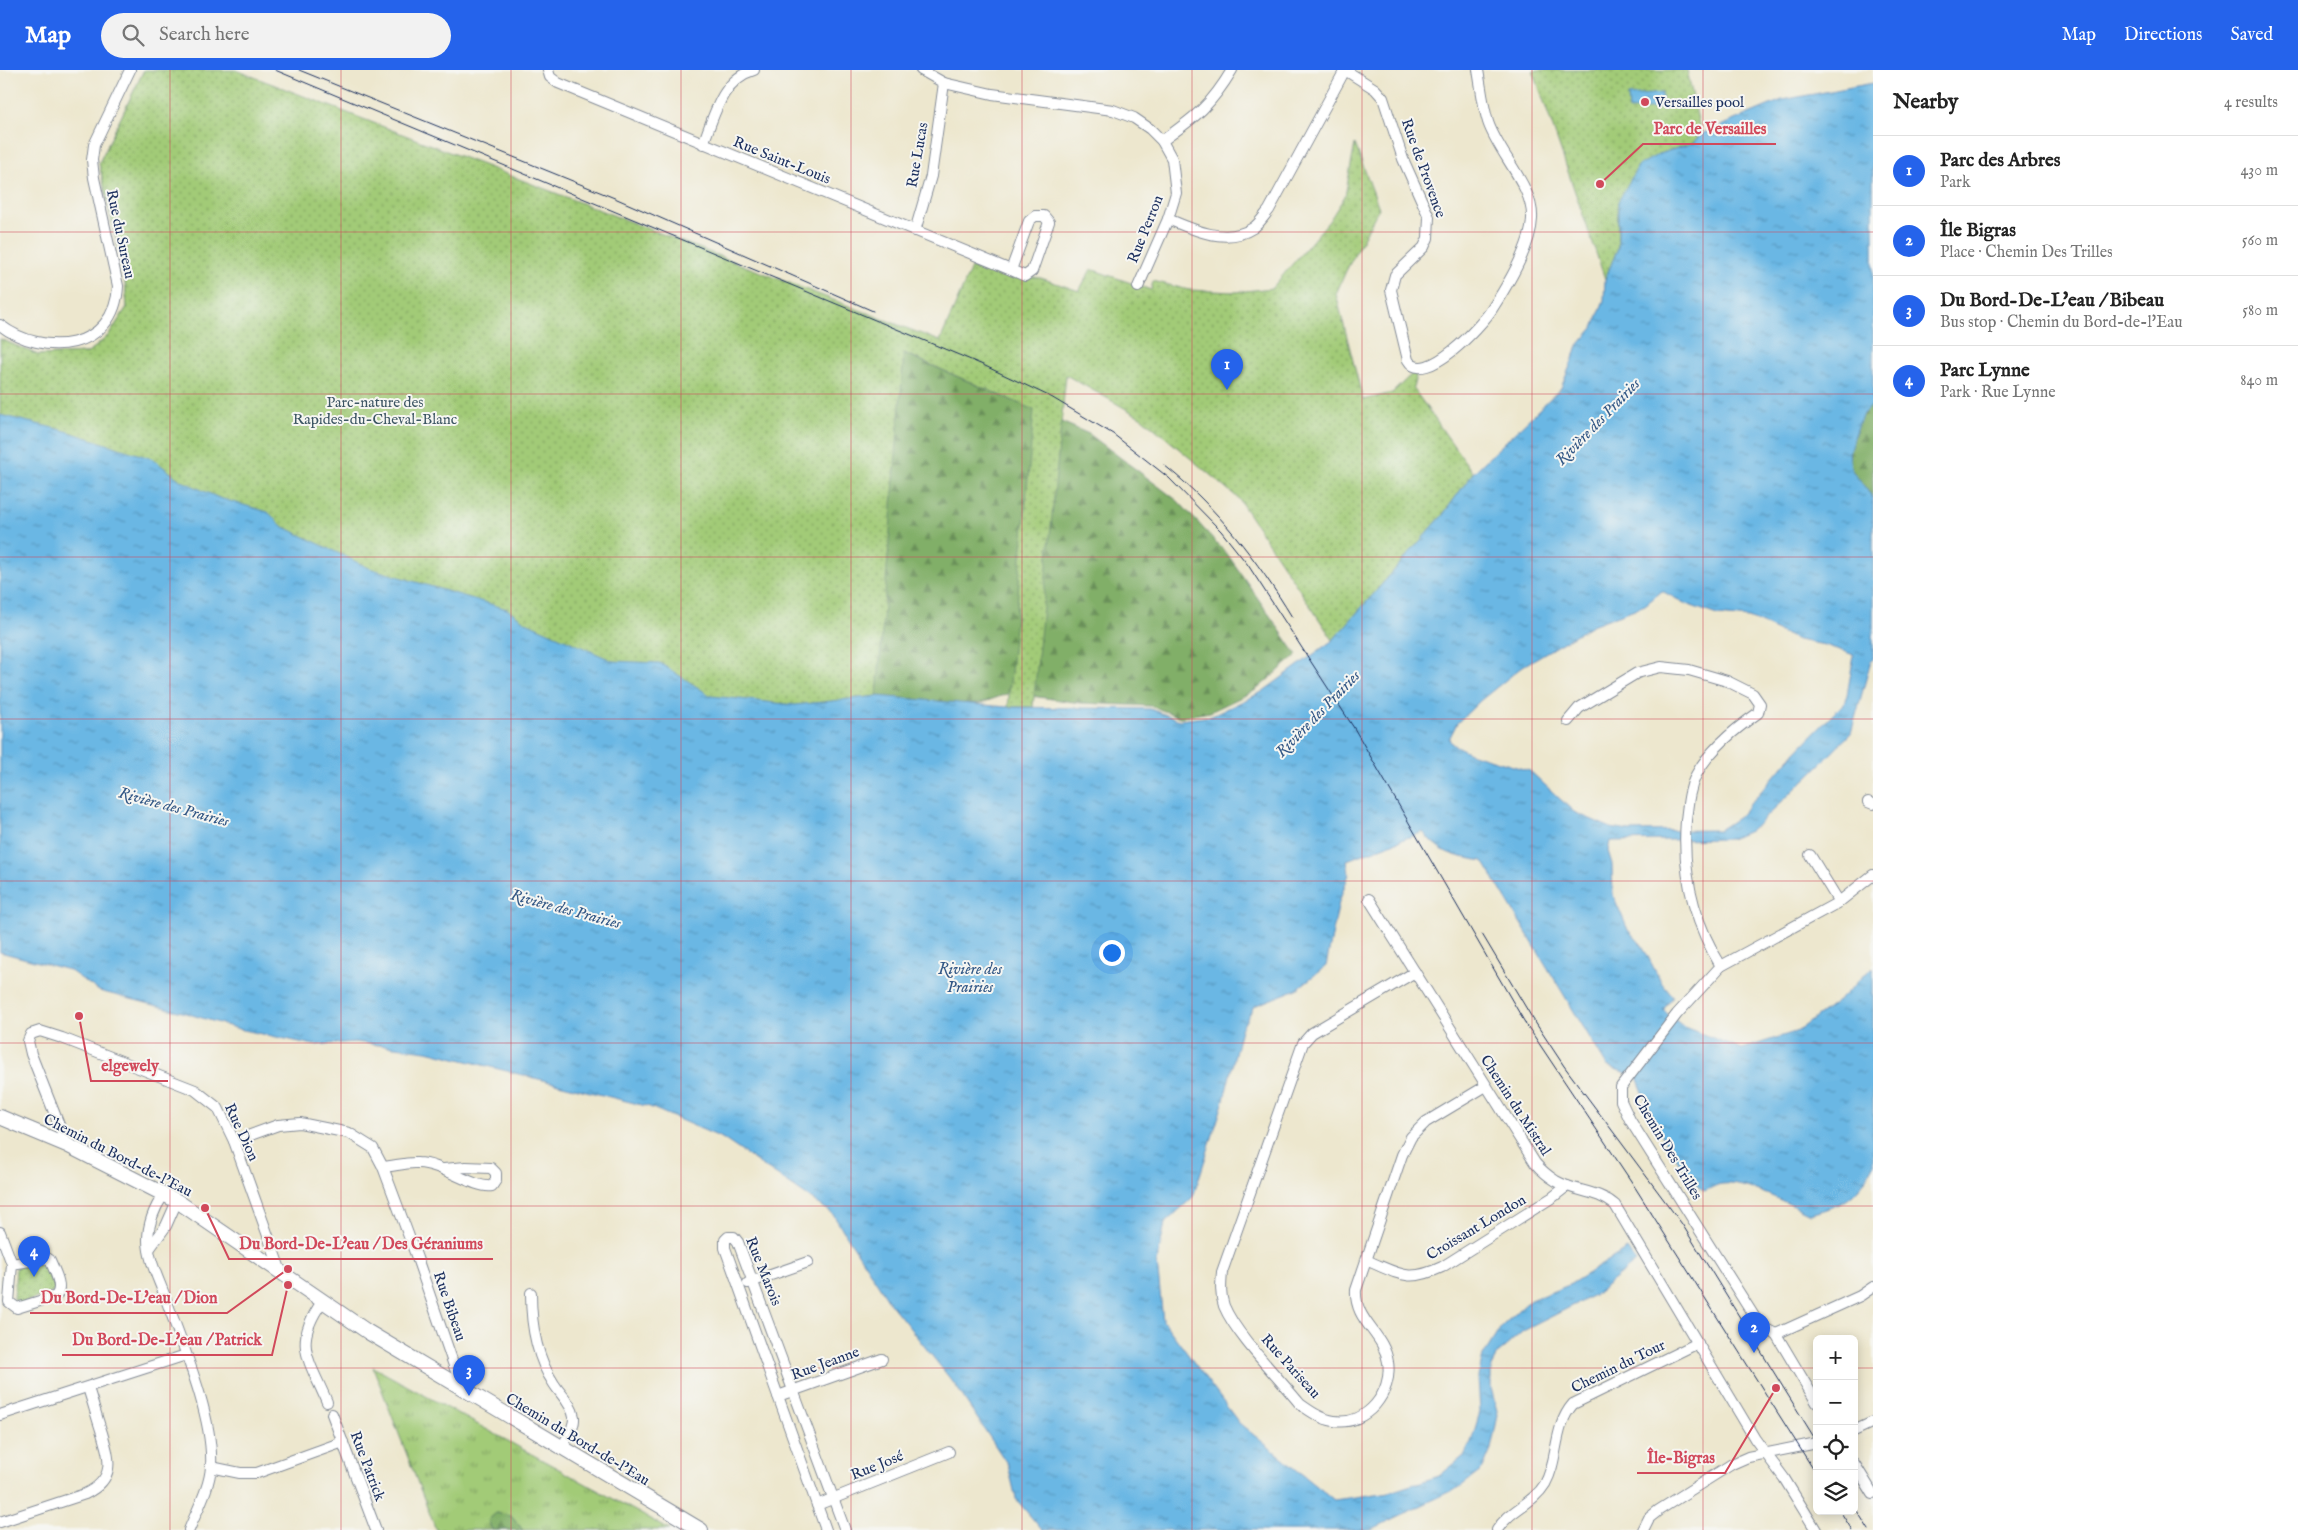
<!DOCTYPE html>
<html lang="en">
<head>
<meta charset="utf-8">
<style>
	:root { --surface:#fff; --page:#f2f2f2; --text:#222; --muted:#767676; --line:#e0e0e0; --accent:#2563eb }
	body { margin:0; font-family:"IM FELL English",serif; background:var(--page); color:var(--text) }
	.controls { position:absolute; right:15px; bottom:15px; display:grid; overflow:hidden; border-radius:8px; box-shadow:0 2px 12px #0003 }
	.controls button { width:45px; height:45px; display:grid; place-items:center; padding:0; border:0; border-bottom:1px solid var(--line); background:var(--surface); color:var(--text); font:25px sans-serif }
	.you { position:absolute; left:1111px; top:882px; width:18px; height:18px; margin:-12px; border:4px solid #fff; border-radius:50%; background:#1a73e8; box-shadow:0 0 0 8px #1a73e833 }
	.badge { display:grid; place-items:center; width:32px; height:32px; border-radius:50%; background:var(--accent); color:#fff; font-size:16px; font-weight:700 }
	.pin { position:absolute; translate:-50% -41px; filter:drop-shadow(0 1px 2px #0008) }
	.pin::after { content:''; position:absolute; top:26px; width:18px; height:15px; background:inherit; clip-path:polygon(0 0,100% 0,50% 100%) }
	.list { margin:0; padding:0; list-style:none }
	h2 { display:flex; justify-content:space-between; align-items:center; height:65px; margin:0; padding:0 20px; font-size:21px }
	h2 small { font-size:16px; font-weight:400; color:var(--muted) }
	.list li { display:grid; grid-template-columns:32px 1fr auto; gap:15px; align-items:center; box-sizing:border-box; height:70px; padding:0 20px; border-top:1px solid var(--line) }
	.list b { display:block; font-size:19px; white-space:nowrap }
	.list p { margin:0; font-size:16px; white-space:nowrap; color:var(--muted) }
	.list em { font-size:16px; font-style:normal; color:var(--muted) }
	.icon { flex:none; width:28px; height:28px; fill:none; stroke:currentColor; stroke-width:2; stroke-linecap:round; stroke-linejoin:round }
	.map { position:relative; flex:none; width:1873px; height:1460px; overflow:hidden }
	header { display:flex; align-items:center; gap:30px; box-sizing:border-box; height:70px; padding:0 25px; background:var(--accent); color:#fff }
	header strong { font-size:24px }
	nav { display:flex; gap:28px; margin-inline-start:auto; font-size:18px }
	.search { width:350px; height:45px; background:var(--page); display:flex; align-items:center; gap:12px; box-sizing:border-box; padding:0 18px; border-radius:28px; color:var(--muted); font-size:19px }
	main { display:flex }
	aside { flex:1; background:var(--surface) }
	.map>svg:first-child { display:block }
	.grass { fill:url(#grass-tufts); stroke:#5e7d6a }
	.forest { fill:url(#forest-firs); stroke:#4e6f63 }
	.park { fill:url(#park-dots); stroke:#5e7d6a }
	.water { fill:url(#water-ripples); stroke:#4273a1; fill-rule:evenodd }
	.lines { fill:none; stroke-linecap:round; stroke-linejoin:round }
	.minor-casing { stroke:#848b96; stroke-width:12 }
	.tertiary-casing { stroke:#848b96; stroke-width:16 }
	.minor { stroke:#fff; stroke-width:10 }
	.tertiary { stroke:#fff; stroke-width:14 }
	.tram { stroke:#1b2f5e; stroke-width:1 }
	.grid { fill:none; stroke:#d1495b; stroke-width:1; stroke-opacity:0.55 }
	.poi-dot { fill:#d1495b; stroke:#f6f6f2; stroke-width:2 }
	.labels { text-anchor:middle; stroke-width:4; stroke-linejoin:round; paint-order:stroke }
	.poi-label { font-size:15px; fill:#1b2f5e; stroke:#f6f6f2; text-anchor:start }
	.street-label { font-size:15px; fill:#1b2f5e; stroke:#f6f6f2 }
	.park-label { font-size:15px; fill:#3d5664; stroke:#f6f6f2 }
	.water-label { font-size:16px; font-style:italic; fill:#335886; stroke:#f6f6f2 }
	.leader { fill:none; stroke:#d1495b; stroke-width:2 }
	.callout-dot { fill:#d1495b; stroke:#f6f6f2; stroke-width:2 }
	.callout-label { font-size:16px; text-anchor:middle; font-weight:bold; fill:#d1495b; stroke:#f6f6f2; stroke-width:4; stroke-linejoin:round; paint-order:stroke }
</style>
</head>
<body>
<header>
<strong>Map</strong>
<div class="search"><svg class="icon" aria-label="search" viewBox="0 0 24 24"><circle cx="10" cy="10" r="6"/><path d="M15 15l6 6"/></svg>Search here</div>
<nav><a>Map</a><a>Directions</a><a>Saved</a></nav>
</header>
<main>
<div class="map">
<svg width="1873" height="1460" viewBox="0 0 1873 1460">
	<defs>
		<pattern id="grass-tufts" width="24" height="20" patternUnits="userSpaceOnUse" patternTransform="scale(1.25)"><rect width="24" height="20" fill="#a2cb77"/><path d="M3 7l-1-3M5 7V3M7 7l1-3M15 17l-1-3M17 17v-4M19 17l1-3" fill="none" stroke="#83a565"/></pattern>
		<pattern id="forest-firs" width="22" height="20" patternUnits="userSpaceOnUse" patternTransform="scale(1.25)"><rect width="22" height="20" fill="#81af68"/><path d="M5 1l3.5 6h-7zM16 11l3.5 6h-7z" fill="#698f59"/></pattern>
		<pattern id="park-dots" width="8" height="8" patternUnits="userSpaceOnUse" patternTransform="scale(1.25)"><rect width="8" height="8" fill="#a2cb77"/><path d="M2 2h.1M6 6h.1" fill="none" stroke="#83a565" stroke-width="1.8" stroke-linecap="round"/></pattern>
		<pattern id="water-ripples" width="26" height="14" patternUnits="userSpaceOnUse" patternTransform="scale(1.25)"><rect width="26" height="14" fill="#6ab7e4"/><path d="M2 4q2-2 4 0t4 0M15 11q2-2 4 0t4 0" fill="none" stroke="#5695bc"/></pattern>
	</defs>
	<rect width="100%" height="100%" fill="#f6f6f2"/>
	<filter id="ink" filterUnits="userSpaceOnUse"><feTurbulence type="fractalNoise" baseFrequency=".02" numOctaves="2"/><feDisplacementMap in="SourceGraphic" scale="10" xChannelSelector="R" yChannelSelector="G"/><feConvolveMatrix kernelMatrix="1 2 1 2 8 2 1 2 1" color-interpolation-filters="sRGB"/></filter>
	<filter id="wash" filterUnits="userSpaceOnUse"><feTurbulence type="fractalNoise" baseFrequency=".0096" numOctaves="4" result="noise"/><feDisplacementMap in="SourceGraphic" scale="20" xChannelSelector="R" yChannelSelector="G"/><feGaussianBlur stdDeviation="1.12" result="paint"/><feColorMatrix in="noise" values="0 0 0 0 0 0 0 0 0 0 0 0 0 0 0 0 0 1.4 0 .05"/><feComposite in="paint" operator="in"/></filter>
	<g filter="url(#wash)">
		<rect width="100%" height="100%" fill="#ede7ce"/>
		<path class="grass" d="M373,1297L670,1460H436Z"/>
		<g class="forest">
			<path d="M144,0L729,207L1089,364L1178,431L1228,485L1297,585L1256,620L1210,642L1180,647L1151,636L1081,633L1010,623L981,633L900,638L795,635L0,269L38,285L88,283L109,265L127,237L125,211L99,93Z"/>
			<path d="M1873,333V428L1850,399L1849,382L1862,344Z"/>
			<path d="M496,1443L511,1446L523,1460H492L488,1450Z"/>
		</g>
		<g class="park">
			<path d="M144,0H236L940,271L971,198L1041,208L1079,221L1091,199L1151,220L1153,211L1189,220L1236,222L1272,218L1329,151L1345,126L1355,74L1379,138L1346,201L1336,224L1363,330L1392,323L1418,298L1413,318L1473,403L1442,446L1333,570L1238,428L1142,348L1066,305L1033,637H1008L1034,340L904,283L877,626L759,735L0,506V269L38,285L88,283L109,265L127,237L125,211L99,93Z"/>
			<path d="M1533,0H1687L1701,64L1693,73L1659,84L1618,132V178L1605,209Z"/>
			<path d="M45,1192L56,1217L55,1221L20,1234L14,1229L16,1197Z"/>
		</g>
		<g class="water">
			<path d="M1873,13V333L1862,345L1849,382L1851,399L1873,428V589L1871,591L1851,663L1816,699L1752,760L1731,769L1610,771L1608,781L1612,794L1613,825L1628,860L1642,875L1661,912L1673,927L1663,940L1684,957L1742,979L1798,961L1839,930L1873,897V1095C1855,1130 1847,1133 1810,1144C1789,1134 1745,1111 1722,1114C1717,1114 1710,1119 1704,1121L1689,1107L1658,1060L1637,1007L1607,996L1483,791C1455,786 1442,785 1423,762L1347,790L1349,804L1339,832L1326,896L1297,919L1254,936L1241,959L1224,1030L1193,1127L1165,1153L1157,1192L1163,1251L1239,1353L1334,1430L1390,1422L1439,1406L1464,1386L1471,1372L1480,1342L1478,1307L1483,1286L1501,1257L1529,1231L1569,1215L1627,1179L1636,1192L1594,1225L1523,1261L1496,1285L1491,1299V1318L1498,1345L1491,1379L1482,1400L1460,1417L1370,1460H1042L1016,1429L1008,1395L956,1316L890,1233L832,1143L722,1068L650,1037L427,981L355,972L314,975L239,959L182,942L99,921L69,900L0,882V345L66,361L153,389L180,410L219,428L268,442L282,456L369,498L507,539L526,552L613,591L660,593L711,626L795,635L877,626L1007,637L1150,639L1180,650L1212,646L1262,622L1333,570L1442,446L1473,403L1561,318L1579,274L1593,258L1604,230L1605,209L1618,178V132L1638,96L1659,84L1693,73L1701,64L1782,30ZM1662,521L1686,534L1717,545L1749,548L1798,570L1825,575L1854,585L1846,631L1787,691L1739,747L1719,760L1629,761L1611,758L1574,742L1530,701L1472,684L1452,674L1449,669L1457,653L1481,630L1523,596L1592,555L1645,535Z"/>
			<path d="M1662,23V38L1629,40L1628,26Z"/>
		</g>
	</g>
	<g filter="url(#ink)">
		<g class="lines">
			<g class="minor-casing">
				<g id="minor">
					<path d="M548,0L550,7L558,13L1011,200L1025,206L1032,201L1049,152L1044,146H1035L1029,151L1011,200"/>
					<path d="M921,0L944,13L992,24L1113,40L1134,48L1150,59L1162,71L1172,89L1176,123L1168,149L1138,217"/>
					<path d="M1345,0L1375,19L1383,28L1403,89L1429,147L1428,168L1424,177L1395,205L1391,220L1408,290C1424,318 1482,255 1492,239C1507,216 1531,177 1532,149C1534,117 1498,83 1488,52C1483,36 1481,17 1478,0"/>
					<path d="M1162,71C1195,47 1210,37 1232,0"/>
					<path d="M703,74C714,46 722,9 754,0"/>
					<path d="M1168,149C1193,160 1227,175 1253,158C1259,154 1264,146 1269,140L1345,0"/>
					<path d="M915,161L931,106L944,13"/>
					<path d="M0,255C43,288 115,281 118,216L94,108L92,90L94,75L130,0"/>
					<path d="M1568,651L1579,638L1637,603L1661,597L1689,600L1727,611L1753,624L1760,634L1758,643C1735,659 1709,680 1696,705C1689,719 1688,734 1686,750C1682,802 1693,851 1721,896"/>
					<path d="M1868,732L1873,734"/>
					<path d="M1810,785L1839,832"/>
					<path d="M1369,829L1535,1093C1541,1100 1548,1106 1556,1111C1575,1122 1597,1120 1615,1135L1755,1369L1784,1408L1816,1460"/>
					<path d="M1415,902L1312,963L1303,973L1222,1202C1221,1214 1220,1225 1224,1236C1236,1265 1279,1308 1300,1334C1310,1341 1321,1349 1334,1351C1367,1356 1393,1322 1388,1292C1384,1263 1354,1251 1356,1220L1402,1085L1411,1067L1426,1052L1486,1016"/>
					<path d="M234,1071L278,1055L300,1053L349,1063L373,1078L383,1097L417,1188L462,1319"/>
					<path d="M67,1075L31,984L28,971L31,964L40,961L62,968L195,1020L218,1038L234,1071L281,1202"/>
					<path d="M383,1097C395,1096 407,1092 418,1093C441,1093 474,1119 492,1116L496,1110V1103L491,1098L466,1097L444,1099"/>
					<path d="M164,1124C155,1137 148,1154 148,1170C148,1188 158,1208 164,1224C181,1271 214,1347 211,1396C210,1417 197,1440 189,1460"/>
					<path d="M0,1162L12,1194L9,1232L17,1238L56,1226C64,1217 54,1200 50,1190L47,1188L12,1194"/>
					<path d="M150,1178L166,1156L177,1131"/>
					<path d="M1368,1191C1400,1204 1408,1213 1442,1197L1553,1127L1567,1116"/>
					<path d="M748,1213L808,1192"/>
					<path d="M531,1223C531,1255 536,1287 554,1314C561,1325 572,1334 574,1347C575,1358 566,1369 561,1379"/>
					<path d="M322,1232C292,1274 309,1289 327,1332"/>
					<path d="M1776,1264L1766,1259L1757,1251L1630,1050L1621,1031V1017L1677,944L1721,896L1839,832L1873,805"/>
					<path d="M1776,1264L1860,1226L1873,1217"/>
					<path d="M1776,1264L1817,1333"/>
					<path d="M778,1326L882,1289"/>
					<path d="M332,1344L376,1460"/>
					<path d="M0,1345L186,1285"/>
					<path d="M1854,1361L1873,1352"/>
					<path d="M1854,1393L1873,1424"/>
					<path d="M211,1397L240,1403H257L343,1372"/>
					<path d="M817,1435L949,1382"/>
					<path d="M0,1452L85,1424C116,1409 110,1390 102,1363C97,1348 93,1333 88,1318"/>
					<path d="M826,1460L725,1178V1170L728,1167H734L738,1172L845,1460"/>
					<path d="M1497,1460C1509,1440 1533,1434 1545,1414C1559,1389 1553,1357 1573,1334L1698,1273"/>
					<path d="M1643,1460L1649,1448L1659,1440L1732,1394L1748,1387L1817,1373"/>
				</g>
			</g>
			<g class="tertiary-casing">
				<path id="tertiary" d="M0,1047L67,1075L177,1131L368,1262L701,1460"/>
			</g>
			<use href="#minor" class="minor"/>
			<use href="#tertiary" class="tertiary"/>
			<g class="tram">
				<path d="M275,0L983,295L1051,327L1113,364L1169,408L1221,461L1248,495L1354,658L1524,951L1631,1111L1817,1405"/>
				<path d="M299,0L617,129L873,241"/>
				<path d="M1164,395C1216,436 1258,491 1292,547"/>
				<path d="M1482,864L1531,946L1564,996L1682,1154L1817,1372"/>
				<path d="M1854,1436L1869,1460"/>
				<path d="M1840,1441L1852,1460"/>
			</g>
		</g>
	</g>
	<path class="grid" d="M170,0V1460M341,0V1460M511,0V1460M681,0V1460M851,0V1460M1022,0V1460M1192,0V1460M1362,0V1460M1532,0V1460M1703,0V1460M0,162H1873M0,324H1873M0,487H1873M0,649H1873M0,811H1873M0,973H1873M0,1136H1873M0,1298H1817M1854,1298H1873"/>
	<circle class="poi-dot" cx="1645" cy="32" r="5"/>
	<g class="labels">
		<g class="poi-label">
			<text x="1655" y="37">Versailles pool</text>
		</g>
		<g class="street-label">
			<text transform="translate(917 85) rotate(-80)" y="5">Rue Lucas</text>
			<text transform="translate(782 90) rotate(22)" y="5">Rue Saint-Louis</text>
			<text transform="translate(1424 98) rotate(70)" y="5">Rue de Provence</text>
			<text transform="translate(1145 159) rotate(-68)" y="5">Rue Perron</text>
			<text transform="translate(121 164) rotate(78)" y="5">Rue du Sureau</text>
			<text transform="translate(1516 1035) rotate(57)" y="5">Chemin du Mistral</text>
			<text transform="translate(242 1062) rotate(65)" y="5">Rue Dion</text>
			<text transform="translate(1668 1077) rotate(59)" y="5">Chemin Des Trilles</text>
			<text transform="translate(118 1085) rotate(27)" y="5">Chemin du Bord-de-l'Eau</text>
			<text transform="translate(1476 1157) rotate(-31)" y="5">Croissant London</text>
			<text transform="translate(764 1201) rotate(68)" y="5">Rue Marois</text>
			<text transform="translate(450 1236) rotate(71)" y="5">Rue Bibeau</text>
			<text transform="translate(825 1293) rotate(-20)" y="5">Rue Jeanne</text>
			<text transform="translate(1291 1296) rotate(48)" y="5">Rue Pariseau</text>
			<text transform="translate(1618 1296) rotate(-26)" y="5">Chemin du Tour</text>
			<text transform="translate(578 1369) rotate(31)" y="5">Chemin du Bord-de-l'Eau</text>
			<text transform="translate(877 1395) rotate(-22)" y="5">Rue José</text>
			<text transform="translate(368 1396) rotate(69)" y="5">Rue Patrick</text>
		</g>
		<g class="park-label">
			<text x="375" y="337">Parc-nature des<tspan x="375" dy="17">Rapides-du-Cheval-Blanc</tspan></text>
		</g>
		<g class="water-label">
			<text transform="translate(1597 351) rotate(-46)" y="6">Rivière des Prairies</text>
			<text transform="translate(1317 643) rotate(-46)" y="6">Rivière des Prairies</text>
			<text transform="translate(174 736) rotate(15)" y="6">Rivière des Prairies</text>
			<text transform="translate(566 838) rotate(15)" y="6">Rivière des Prairies</text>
			<text x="970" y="904">Rivière des<tspan x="970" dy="18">Prairies</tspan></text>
		</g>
	</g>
	<path class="leader" d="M1600 114L1643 74H1776M79 946L91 1011H168M205 1138L229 1189H493M288 1199L227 1243H30M288 1215L272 1285H62M1776 1318L1725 1403H1637"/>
	<g class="callout-dot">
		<circle cx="1600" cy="114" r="5"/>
		<circle cx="79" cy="946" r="5"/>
		<circle cx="205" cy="1138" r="5"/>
		<circle cx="288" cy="1199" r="5"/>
		<circle cx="288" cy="1215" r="5"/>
		<circle cx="1776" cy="1318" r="5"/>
	</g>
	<g class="callout-label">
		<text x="1710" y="64">Parc de Versailles</text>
		<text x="130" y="1001">elgewely</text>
		<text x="361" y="1179">Du Bord-De-L'eau / Des Géraniums</text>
		<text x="129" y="1233">Du Bord-De-L'eau / Dion</text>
		<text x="167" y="1275">Du Bord-De-L'eau / Patrick</text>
		<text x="1681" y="1393">Île-Bigras</text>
	</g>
</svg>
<div class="controls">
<button>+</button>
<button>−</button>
<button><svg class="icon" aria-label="locate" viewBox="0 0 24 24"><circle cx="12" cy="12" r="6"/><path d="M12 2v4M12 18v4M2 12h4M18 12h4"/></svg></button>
<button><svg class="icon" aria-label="layers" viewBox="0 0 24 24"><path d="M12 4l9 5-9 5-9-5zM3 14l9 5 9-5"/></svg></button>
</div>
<div class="you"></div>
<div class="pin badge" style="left:1227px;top:320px">1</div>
<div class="pin badge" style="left:1754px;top:1283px">2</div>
<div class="pin badge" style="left:469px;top:1326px">3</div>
<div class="pin badge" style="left:34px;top:1207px">4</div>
</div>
<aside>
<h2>Nearby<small>4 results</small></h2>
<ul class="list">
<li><span class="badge">1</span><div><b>Parc des Arbres</b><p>Park</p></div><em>430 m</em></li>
<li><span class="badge">2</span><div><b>Île Bigras</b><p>Place · Chemin Des Trilles</p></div><em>560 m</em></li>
<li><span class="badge">3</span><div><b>Du Bord-De-L'eau / Bibeau</b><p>Bus stop · Chemin du Bord-de-l'Eau</p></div><em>580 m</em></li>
<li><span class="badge">4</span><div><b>Parc Lynne</b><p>Park · Rue Lynne</p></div><em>840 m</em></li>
</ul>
</aside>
</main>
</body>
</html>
